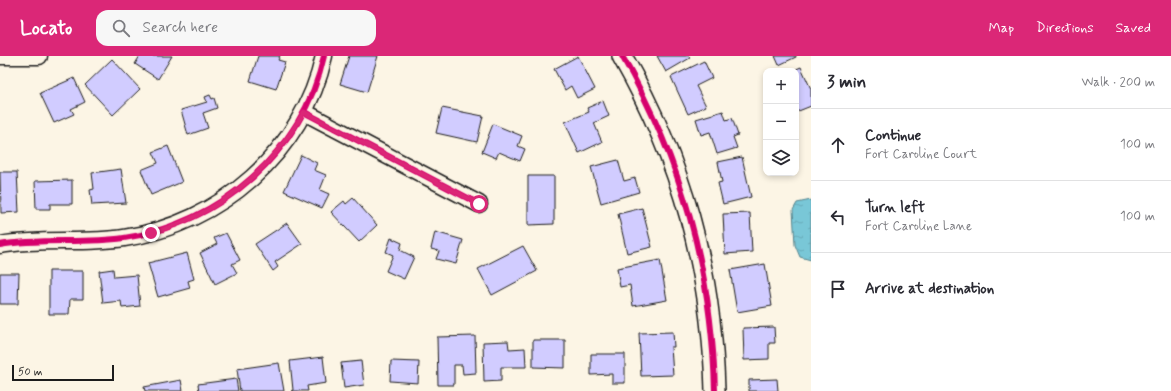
<!DOCTYPE html>
<html lang="en">
<head>
<meta charset="utf-8">
<style>
	:root { --surface:#fff; --page:#f7f7f7; --text:#2b2b33; --muted:#7c7c81; --line:#e1e1e2; --accent:#db2777 }
	body { margin:0; font-family:Mynerve,sans-serif; background:var(--page); color:var(--text) }
	.controls { position:absolute; right:12px; top:12px; display:grid; overflow:hidden; border-radius:8px; box-shadow:0 2px 6px #0003 }
	.controls button { width:36px; height:36px; display:grid; place-items:center; padding:0; border:0; border-bottom:1px solid var(--line); background:var(--surface); color:var(--text); font:20px sans-serif }
	.scale { position:absolute; left:12px; bottom:10px; width:102px; box-sizing:border-box; padding-left:4px; border:2px solid #1c1c1c; border-top:0; font-size:11px; line-height:14px; white-space:nowrap; color:#1c1c1c; -webkit-text-stroke:3px #fcf5e5; paint-order:stroke }
	.stop { position:absolute; width:12px; height:12px; margin:-9px; border:3px solid #db2777; border-radius:50%; background:#fff }
	.stop.end { background:#db2777; border-color:#fff; box-shadow:0 1px 4px #0008 }
	.list { margin:0; padding:0; list-style:none }
	h2 { display:flex; justify-content:space-between; align-items:center; height:52px; margin:0; padding:0 16px; font-size:17px }
	h2 small { font-size:13px; font-weight:400; color:var(--muted) }
	.list li { display:grid; grid-template-columns:26px 1fr auto; gap:12px; align-items:center; box-sizing:border-box; height:72px; padding:0 16px; border-top:1px solid var(--line) }
	.list b { display:block; font-size:15px; white-space:nowrap }
	.list p { margin:0; font-size:13px; white-space:nowrap; color:var(--muted) }
	.list em { font-size:13px; font-style:normal; color:var(--muted) }
	.icon { flex:none; width:22px; height:22px; fill:none; stroke:currentColor; stroke-width:2; stroke-linecap:round; stroke-linejoin:round }
	.map { position:relative; flex:none; width:811px; height:335px; overflow:hidden }
	header { display:flex; align-items:center; gap:24px; box-sizing:border-box; height:56px; padding:0 20px; background:var(--accent); color:#fff }
	header strong { font-size:19px }
	nav { display:flex; gap:22px; margin-inline-start:auto; font-size:14px }
	.search { width:280px; height:36px; background:var(--page); display:flex; align-items:center; gap:10px; box-sizing:border-box; padding:0 14px; border-radius:12px; color:var(--muted); font-size:15px }
	main { display:flex }
	aside { flex:1; background:var(--surface) }
	.map>svg:first-child { display:block }
	.water { fill:url(#water-ripples); stroke:#54838c }
	.building { fill:#d1ccff; stroke:#1c1c1c }
	.lines { fill:none; stroke-linecap:round; stroke-linejoin:round }
	.minor-casing { stroke:#1c1c1c; stroke-width:19 }
	.tertiary-casing { stroke:#1c1c1c; stroke-width:22 }
	.minor { stroke:#fcf5e5; stroke-width:16 }
	.tertiary { stroke:#fcf5e5; stroke-width:19 }
	.cycleway-casing { stroke:#fcf5e5; stroke-width:8 }
	.cycleway { stroke:#d6006c; stroke-width:6 }
	.route { stroke:#db2777; stroke-width:5 }
</style>
</head>
<body>
<header>
<strong>Locato</strong>
<div class="search"><svg class="icon" aria-label="search" viewBox="0 0 24 24"><circle cx="10" cy="10" r="6"/><path d="M15 15l6 6"/></svg>Search here</div>
<nav><a>Map</a><a>Directions</a><a>Saved</a></nav>
</header>
<main>
<div class="map">
<svg width="811" height="335" viewBox="0 0 811 335">
	<defs>
		<pattern id="water-ripples" width="26" height="14" patternUnits="userSpaceOnUse"><rect width="26" height="14" fill="#79c7d7"/><path d="M2 4q2-2 4 0t4 0M15 11q2-2 4 0t4 0" fill="none" stroke="#68aab8"/></pattern>
	</defs>
	<rect width="100%" height="100%" fill="#fcf5e5"/>
	<filter id="ink" filterUnits="userSpaceOnUse"><feTurbulence type="fractalNoise" baseFrequency=".025" numOctaves="2"/><feDisplacementMap in="SourceGraphic" scale="8" xChannelSelector="R" yChannelSelector="G"/><feConvolveMatrix kernelMatrix="1 2 1 2 8 2 1 2 1" color-interpolation-filters="sRGB"/></filter>
	<g filter="url(#ink)">
		<path class="water" d="M811,144V204L800,201L795,189L793,154L797,147Z"/>
		<g class="building">
			<path d="M140,0H172L158,23L135,8Z"/>
			<path d="M258,0H280L278,4L285,6L276,33L250,25Z"/>
			<path d="M349,0H378L367,36L340,28Z"/>
			<path d="M578,0L595,33L577,42L571,30L565,34L554,13Z"/>
			<path d="M657,0H689L690,2L666,16Z"/>
			<path d="M775,0H796V1L779,9Z"/>
			<path d="M112,3L140,33L113,59L85,29Z"/>
			<path d="M704,5L712,22L696,30L706,50L688,58L671,21Z"/>
			<path d="M801,11L811,33V50L796,56V15H792Z"/>
			<path d="M74,22L85,46L71,53L74,58L54,67L40,37Z"/>
			<path d="M210,39L212,43L214,42L217,52L203,57L208,72L188,79L181,54L207,46L205,41Z"/>
			<path d="M603,45L609,60L594,67L602,86L579,97L565,66L589,56L587,52Z"/>
			<path d="M442,52L483,60L477,86L436,77Z"/>
			<path d="M723,55L726,64L732,62L738,79L733,81L737,92L717,98L710,76L701,79L696,63Z"/>
			<path d="M493,68L522,80L518,90L525,93L520,105L499,96L496,102L482,96Z"/>
			<path d="M168,90L182,126L151,139L141,114L158,107L153,96Z"/>
			<path d="M301,99L317,107L314,114L326,119L320,134L329,138L322,152L284,135Z"/>
			<path d="M742,101L751,141L723,148L718,127L722,126L718,106Z"/>
			<path d="M618,104L624,125L635,122L639,136L601,147L591,111Z"/>
			<path d="M121,113L126,147L92,149L90,134L94,133L92,117Z"/>
			<path d="M0,116H17L19,156L1,157Z"/>
			<path d="M528,120H554V168L528,169Z"/>
			<path d="M72,124V148H50V153H36L35,125Z"/>
			<path d="M353,142L377,169L359,186L331,156L344,145L346,148Z"/>
			<path d="M642,152L652,191L627,197L618,158Z"/>
			<path d="M750,157L752,196L725,198L723,158Z"/>
			<path d="M287,167L302,188L275,206L278,211L273,215L255,188Z"/>
			<path d="M435,176L463,184L456,208L436,203L439,195L431,193Z"/>
			<path d="M226,177L240,204L232,208L237,217L215,228L200,197L217,188L214,182Z"/>
			<path d="M391,182L402,187L400,194L414,201L404,223L386,215L393,199L386,196Z"/>
			<path d="M523,190L537,215L492,239L478,213Z"/>
			<path d="M187,197L194,223L188,225L190,232L158,241L148,207Z"/>
			<path d="M660,204L667,244L633,250L630,229L620,231L617,212Z"/>
			<path d="M765,208L772,250L737,256L730,214Z"/>
			<path d="M113,213L114,221L137,219L140,250L122,252L121,245L103,247L99,215Z"/>
			<path d="M49,215H83V243H70L69,258H49Z"/>
			<path d="M0,217H19L18,248H0Z"/>
			<path d="M774,271L775,287H769V303L744,304L743,272Z"/>
			<path d="M673,276L674,291H671L673,319L641,320L639,277Z"/>
			<path d="M475,280L476,317L463,318L462,309H454V329H438L437,281Z"/>
			<path d="M533,284H565V312L533,311Z"/>
			<path d="M508,285L509,293L525,292L526,311H501V325L484,326L483,286Z"/>
			<path d="M591,298H625V327H612V318L591,319Z"/>
			<path d="M323,301L326,327L307,330L308,335H291L293,334L290,305Z"/>
			<path d="M361,305L364,329L344,332L341,307Z"/>
			<path d="M391,305L419,306L418,327L390,325Z"/>
			<path d="M279,307L284,335H240L237,313Z"/>
			<path d="M236,323L238,335H199L198,328Z"/>
			<path d="M777,323L778,335H749V324Z"/>
			<path d="M181,324L183,335H145L144,331Z"/>
		</g>
		<g class="lines">
			<g class="minor-casing">
				<g id="minor">
					<path d="M0,0H39"/>
					<path d="M304,56L479,148"/>
					<path d="M0,189C41,182 83,188 124,182C220,168 303,96 324,0"/>
				</g>
			</g>
			<g class="tertiary-casing">
				<path id="tertiary" d="M622,0C682,105 712,214 715,335"/>
			</g>
			<use href="#minor" class="minor"/>
			<use href="#tertiary" class="tertiary"/>
			<g class="cycleway-casing">
				<g id="cycleway">
					<path d="M622,0C682,105 712,214 715,335"/>
					<path d="M304,56L479,148"/>
					<path d="M0,189C41,182 83,188 124,182C220,168 303,96 324,0"/>
				</g>
			</g>
			<use href="#cycleway" class="cycleway"/>
		</g>
	</g>
	<g class="lines" filter="url(#ink)">
		<path class="route" d="M151,177C218,159 270,115 304,56L479,148"/>
	</g>
</svg>
<div class="controls">
<button>+</button>
<button>−</button>
<button><svg class="icon" aria-label="layers" viewBox="0 0 24 24"><path d="M12 4l9 5-9 5-9-5zM3 14l9 5 9-5"/></svg></button>
</div>
<div class="scale">50 m</div>
<div class="stop" style="left:479px;top:148px"></div>
<div class="stop end" style="left:151px;top:177px"></div>
</div>
<aside>
<h2>3 min<small>Walk · 200 m</small></h2>
<ul class="list">
<li><svg class="icon" aria-label="ahead" viewBox="0 0 24 24"><path d="M12 20V5M6 11l6-6 6 6"/></svg><div><b>Continue</b><p>Fort Caroline Court</p></div><em>100 m</em></li>
<li><svg class="icon" aria-label="left" viewBox="0 0 24 24"><path d="M17 20v-9H6M10 6l-5 5 5 5"/></svg><div><b>Turn left</b><p>Fort Caroline Lane</p></div><em>100 m</em></li>
<li><svg class="icon" aria-label="arrive" viewBox="0 0 24 24"><path d="M6 21V4h12l-3 4 3 4H6"/></svg><div><b>Arrive at destination</b></div></li>
</ul>
</aside>
</main>
</body>
</html>
